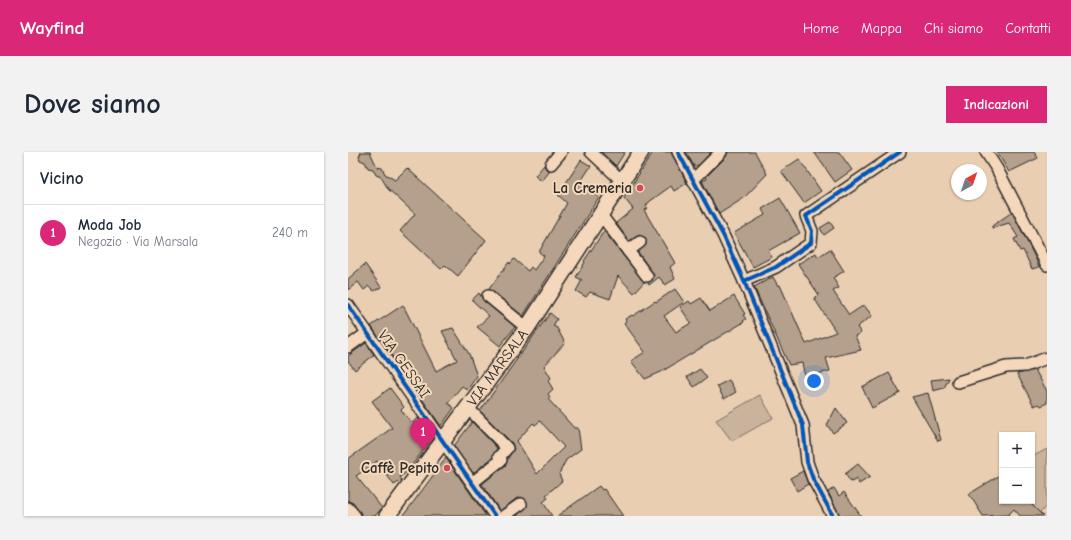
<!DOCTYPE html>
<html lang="it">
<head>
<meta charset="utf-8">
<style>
	:root { --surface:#fff; --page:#f2f2f3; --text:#1f2937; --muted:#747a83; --line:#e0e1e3; --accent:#db2777 }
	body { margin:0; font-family:"Comic Neue",sans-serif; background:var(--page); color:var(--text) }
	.controls { position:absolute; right:12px; bottom:12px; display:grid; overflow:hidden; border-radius:0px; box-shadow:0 1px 3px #0004 }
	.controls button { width:36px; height:36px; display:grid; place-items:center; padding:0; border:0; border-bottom:1px solid var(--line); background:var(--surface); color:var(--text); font:20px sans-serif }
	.compass { position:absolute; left:603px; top:12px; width:36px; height:36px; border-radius:50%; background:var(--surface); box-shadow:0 1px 3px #0004; rotate:40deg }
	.you { position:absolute; left:466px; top:229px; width:14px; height:14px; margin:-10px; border:3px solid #fff; border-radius:50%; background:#1a73e8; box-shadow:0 0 0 6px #1a73e833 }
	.badge { display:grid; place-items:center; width:26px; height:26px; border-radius:50%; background:var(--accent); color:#fff; font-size:13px; font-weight:700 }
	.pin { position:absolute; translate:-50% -33px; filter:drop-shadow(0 1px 2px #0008) }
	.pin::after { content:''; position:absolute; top:21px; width:14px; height:12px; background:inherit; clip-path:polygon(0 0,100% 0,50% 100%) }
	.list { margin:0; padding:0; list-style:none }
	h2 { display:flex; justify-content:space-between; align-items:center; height:52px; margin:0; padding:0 16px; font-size:17px }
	h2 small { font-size:13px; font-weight:400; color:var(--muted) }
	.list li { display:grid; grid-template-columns:26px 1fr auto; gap:12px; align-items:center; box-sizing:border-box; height:56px; padding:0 16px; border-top:1px solid var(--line) }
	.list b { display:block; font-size:15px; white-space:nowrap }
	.list p { margin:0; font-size:13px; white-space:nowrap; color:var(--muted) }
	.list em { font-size:13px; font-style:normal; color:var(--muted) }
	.map { position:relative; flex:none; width:699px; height:364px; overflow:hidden; border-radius:0px }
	header { display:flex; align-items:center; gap:24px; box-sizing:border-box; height:56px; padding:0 20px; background:var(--accent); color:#fff }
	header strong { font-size:19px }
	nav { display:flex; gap:22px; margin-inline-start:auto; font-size:14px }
	.intro { display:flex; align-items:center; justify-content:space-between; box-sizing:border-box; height:96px; padding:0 24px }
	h1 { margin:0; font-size:28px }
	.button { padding:10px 18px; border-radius:0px; background:var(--accent); color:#fff; font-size:14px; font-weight:700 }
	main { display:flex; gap:24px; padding:0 24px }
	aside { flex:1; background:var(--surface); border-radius:0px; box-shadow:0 1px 3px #0004 }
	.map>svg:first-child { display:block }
	.green { fill:#c9b39c; stroke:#7a6f64 }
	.building { fill:#b4a08c; stroke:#2b2b2b; fill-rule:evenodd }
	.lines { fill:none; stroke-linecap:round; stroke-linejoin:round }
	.street-casing { stroke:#2b2b2b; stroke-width:14 }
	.secondary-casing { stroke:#2b2b2b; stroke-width:18 }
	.street { stroke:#f5d8bb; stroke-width:11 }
	.secondary { stroke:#f5d8bb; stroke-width:15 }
	.cycleway-casing { stroke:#f5d8bb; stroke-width:6 }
	.cycleway { stroke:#0057b8; stroke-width:4 }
	.poi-dot { fill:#d1495b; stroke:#f5d8bb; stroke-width:1.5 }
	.labels { text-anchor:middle; stroke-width:4; stroke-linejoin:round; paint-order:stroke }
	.poi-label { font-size:15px; font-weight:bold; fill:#2b2b2b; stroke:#f5d8bb; text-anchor:end }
	.street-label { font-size:15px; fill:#2b2b2b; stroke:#f5d8bb }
</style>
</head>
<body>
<header>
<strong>Wayfind</strong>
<nav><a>Home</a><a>Mappa</a><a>Chi siamo</a><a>Contatti</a></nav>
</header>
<div class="intro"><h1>Dove siamo</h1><a class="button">Indicazioni</a></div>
<main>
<aside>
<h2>Vicino<small></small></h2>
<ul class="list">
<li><span class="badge">1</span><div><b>Moda Job</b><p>Negozio · Via Marsala</p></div><em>240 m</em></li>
</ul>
</aside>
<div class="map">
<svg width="699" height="364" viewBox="0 0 699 364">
	<rect width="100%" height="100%" fill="#e9ceb2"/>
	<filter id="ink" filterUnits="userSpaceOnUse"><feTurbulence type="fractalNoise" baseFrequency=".025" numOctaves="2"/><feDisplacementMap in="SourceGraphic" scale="8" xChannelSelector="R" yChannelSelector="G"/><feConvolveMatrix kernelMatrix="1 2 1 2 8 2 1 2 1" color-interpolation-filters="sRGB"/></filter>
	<g filter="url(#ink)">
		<g class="green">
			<path d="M412,243L425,266L384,289L368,268Z"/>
			<path d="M699,297V353L692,361L680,349H684V305Z"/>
		</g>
		<g class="building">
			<path d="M13,0H22L29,15L34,16L37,22L47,28L59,16L138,88L110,124L97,113L93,117L52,79L67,62L40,37L33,25L28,23L25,17L20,16L17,10L12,8L11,5Z"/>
			<path d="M253,0H277L268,14Z"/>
			<path d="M305,0H323L339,31L326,39L323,34L301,50L298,54L300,56L296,58L327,111L322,115L327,127L317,133L311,125L301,133L300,131L305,127L306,123L290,100L298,93L297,86L291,83L281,89L268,71L285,57L276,46Z"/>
			<path d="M338,0H363L351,13L346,14Z"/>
			<path d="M380,0H407L419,22L396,46L371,62L354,29L359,27L358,25L378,5Z"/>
			<path d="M466,0H491L504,18L487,30Z"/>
			<path d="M649,0H686L690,6L661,20Z"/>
			<path d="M451,7L473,39L456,51L433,19Z"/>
			<path d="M233,8L243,14L231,32L251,45L175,164L141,137L161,110L162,112L166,107L180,119L183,115L186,118L196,104L191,100L219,51L210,43Z"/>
			<path d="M196,13L198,17L202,19L194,29L187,24Z"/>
			<path d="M432,46L452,81L420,99L424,105L405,115L386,81L417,63L414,57Z"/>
			<path d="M664,60L688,107L691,115L684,117L675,98L672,99L666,87L670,85L661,71L644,76V74Z"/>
			<path d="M482,70L486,76L476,83L472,76Z"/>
			<path d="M256,79L296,130L286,141L270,124L262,147L242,140L238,145L228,139L234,128L228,125L237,110L236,109Z"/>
			<path d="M482,97L496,119L485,126L491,136L485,139L501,163L516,153L524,164L509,175L513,181L507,184L513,198L478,206L482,219L457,225L454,211L441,213L406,135L425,125L430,134L432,133L458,192L488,180L466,146L471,143L450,112L468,101L470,105Z"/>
			<path d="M17,112L33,135L26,139L21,134L16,138L10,130L0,138V127Z"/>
			<path d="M327,137L336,150L316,164L328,180L343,171L332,155L341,149L343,152L353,146L362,159L386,144L397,162L395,163L398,167L395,169L396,170L313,220L297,227L283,209L297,200L276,171L278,169L277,167L284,163L285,164L307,149L308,150Z"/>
			<path d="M131,141L136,149L167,175L152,194L129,175L141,164L124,148Z"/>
			<path d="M55,153L88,219L109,208L94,179L105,176L121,202L129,224L119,238L114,234L100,251L106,256L93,274L23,174Z"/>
			<path d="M202,161L209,167L205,174L209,176L217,191L196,214L203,226L200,229L205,237L200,242L202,246L200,247L226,276H230L233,297L218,308L211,322L214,329L198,343L200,346L195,350L204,364H168L179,355L178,348L173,345L169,346L152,359L134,332L158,313L160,306L166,297L164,291L132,259ZM192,269L216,295L189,322L169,289L185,271L187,273Z"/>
			<path d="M18,191L26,203L7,218L0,209V204Z"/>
			<path d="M352,217L359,226L346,235L339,225Z"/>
			<path d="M687,218L699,239V251L693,254L691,252L686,254L669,222Z"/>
			<path d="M541,221L552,241L524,256L514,235Z"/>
			<path d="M601,226L596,236L585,239L583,228Z"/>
			<path d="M381,228L388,240L376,247L369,234Z"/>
			<path d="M42,236L56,255L53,258L64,271L70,266L84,286L59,320L52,325L54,328L46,333L29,309L8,324L34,356L27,364H14L5,351L0,349V307L44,276L24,249Z"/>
			<path d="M580,241L593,288L590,289L564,245Z"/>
			<path d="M488,256L499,271L485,281L479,273Z"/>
			<path d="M124,270L149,296L144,306L125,321L106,294Z"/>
			<path d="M98,306L138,364H55L78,333Z"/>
			<path d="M510,312L522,325L511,332L509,327L503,330L497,322Z"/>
			<path d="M455,319L460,332L449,339L442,326Z"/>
			<path d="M654,322V349H680L695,364H672L666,357L660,363L635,364L621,342Z"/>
			<path d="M251,334L254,338L256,337L275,364H209Z"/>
			<path d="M486,336L491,344L496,340L513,364H492L480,340Z"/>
		</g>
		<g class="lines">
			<g class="street-casing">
				<g id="street">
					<path d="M243,0L274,29"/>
					<path d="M330,0L375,83L396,129L455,273L459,310L465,327L485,364"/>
					<path d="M638,0L649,17L699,113"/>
					<path d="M203,12L213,0"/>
					<path d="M345,28L373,0"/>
					<path d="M253,63L299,124"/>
					<path d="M280,99L292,90"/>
					<path d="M396,129L428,115L463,91L464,79L458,64L552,0"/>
					<path d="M140,144L179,176"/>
					<path d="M0,153L147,364"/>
					<path d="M0,195L19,181"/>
					<path d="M610,230L658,215L677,214L699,206"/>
					<path d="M120,256L159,296L151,305L153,308L124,331"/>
					<path d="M0,356L7,364"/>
					<path d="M156,364L173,352"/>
				</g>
			</g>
			<g class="secondary-casing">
				<g id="secondary">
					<path id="s1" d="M39,364L179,176L293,0"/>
				</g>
			</g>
			<use href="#street" class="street"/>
			<use href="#secondary" class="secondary"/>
			<g class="cycleway-casing">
				<g id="cycleway">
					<path d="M330,0L375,83L396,129L455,273L459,310L465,327L485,364"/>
					<path d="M396,129L428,115L463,91L464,79L458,64L552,0"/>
					<path d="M0,153L147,364"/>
				</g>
			</g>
			<use href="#cycleway" class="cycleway"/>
		</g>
	</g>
	<g class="poi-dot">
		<circle cx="292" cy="36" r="4"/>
		<circle cx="99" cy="316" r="4"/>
	</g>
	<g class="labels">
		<g class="poi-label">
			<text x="284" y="41">La Cremeria</text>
			<text x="91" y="321">Caffè Pepito</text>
		</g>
		<g class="street-label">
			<text transform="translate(56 212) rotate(55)" y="5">VIA GESSAI</text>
			<text dy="5" stroke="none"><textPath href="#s1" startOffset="185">VIA MARSALA</textPath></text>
		</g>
	</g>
</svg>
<div class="controls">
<button>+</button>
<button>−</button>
</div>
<svg class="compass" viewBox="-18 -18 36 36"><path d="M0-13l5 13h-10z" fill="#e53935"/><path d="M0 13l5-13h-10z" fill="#747a83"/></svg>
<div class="you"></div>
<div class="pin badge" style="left:75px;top:299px">1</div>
</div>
</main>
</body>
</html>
